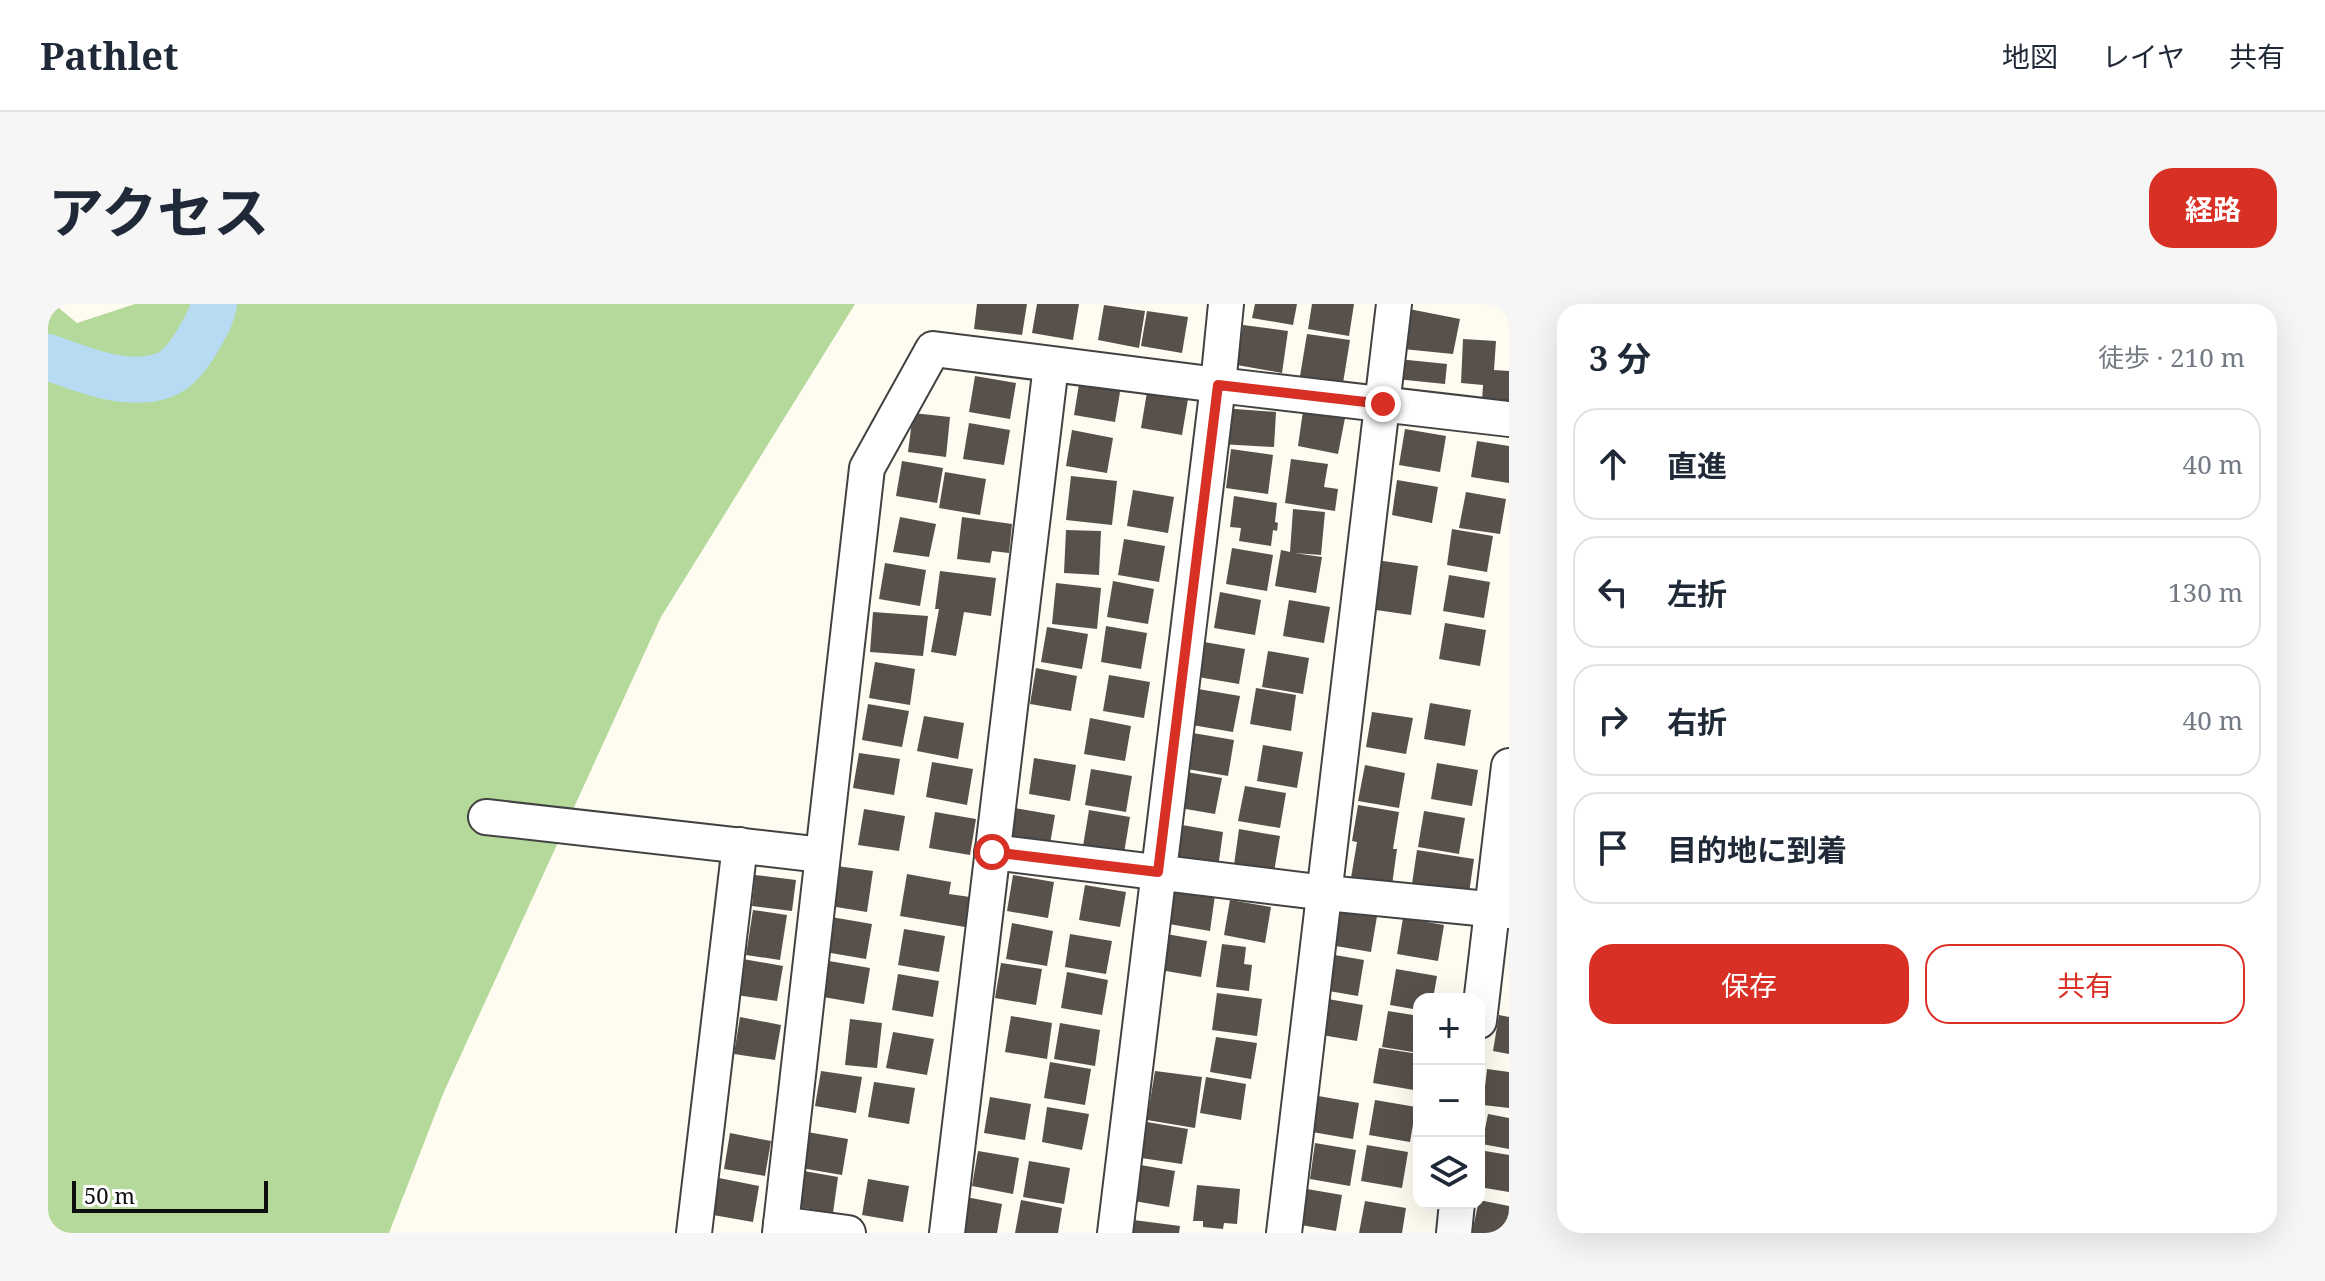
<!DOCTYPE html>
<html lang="ja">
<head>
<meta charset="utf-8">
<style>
	:root { --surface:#fff; --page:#f6f6f7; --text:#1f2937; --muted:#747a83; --line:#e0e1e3; --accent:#d93025 }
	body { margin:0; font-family:"Noto Serif","Noto Sans JP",serif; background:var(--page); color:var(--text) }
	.controls { position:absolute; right:24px; bottom:24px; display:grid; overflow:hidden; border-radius:16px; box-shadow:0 8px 32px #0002 }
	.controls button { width:72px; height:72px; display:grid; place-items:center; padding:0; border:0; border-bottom:2px solid var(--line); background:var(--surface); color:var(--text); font:40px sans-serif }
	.scale { position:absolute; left:24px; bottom:20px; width:196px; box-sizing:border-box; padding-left:8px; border:4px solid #0f0f0f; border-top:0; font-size:22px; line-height:28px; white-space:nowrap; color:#0f0f0f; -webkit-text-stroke:6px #fff; paint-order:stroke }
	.stop { position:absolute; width:24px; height:24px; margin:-18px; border:6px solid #d93025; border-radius:50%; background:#fff }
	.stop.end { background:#d93025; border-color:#fff; box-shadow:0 2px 8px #0008 }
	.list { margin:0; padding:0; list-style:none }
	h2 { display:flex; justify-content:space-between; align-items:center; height:104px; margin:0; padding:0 32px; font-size:34px }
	h2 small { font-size:26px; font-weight:400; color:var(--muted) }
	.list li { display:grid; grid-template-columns:52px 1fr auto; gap:24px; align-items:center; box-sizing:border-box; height:112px; margin:0 16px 16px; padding:0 16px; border:2px solid var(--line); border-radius:24px }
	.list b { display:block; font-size:30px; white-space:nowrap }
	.list em { font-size:26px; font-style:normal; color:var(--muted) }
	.actions { display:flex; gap:16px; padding:24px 32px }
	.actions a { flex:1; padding:18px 0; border:2px solid var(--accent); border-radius:24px; text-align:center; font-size:28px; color:var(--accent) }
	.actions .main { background:var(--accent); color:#fff }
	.icon { flex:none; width:44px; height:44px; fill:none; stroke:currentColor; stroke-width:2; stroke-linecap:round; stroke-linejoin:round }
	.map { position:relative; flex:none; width:1461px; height:929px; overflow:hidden; border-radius:24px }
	header { display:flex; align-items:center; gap:48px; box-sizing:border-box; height:112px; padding:0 40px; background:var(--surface); border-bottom:2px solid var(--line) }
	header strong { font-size:38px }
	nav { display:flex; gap:44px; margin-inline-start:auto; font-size:28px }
	.intro { display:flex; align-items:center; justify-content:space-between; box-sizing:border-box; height:192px; padding:0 48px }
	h1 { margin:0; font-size:56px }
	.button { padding:20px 36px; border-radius:24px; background:var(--accent); color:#fff; font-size:28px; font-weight:700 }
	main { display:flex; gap:48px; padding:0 48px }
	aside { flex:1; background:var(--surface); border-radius:24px; box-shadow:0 8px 32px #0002 }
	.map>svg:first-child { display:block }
	.forest { fill:#b5d89b }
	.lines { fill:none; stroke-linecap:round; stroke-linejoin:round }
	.river { stroke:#b8dbf4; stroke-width:46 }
	.building { fill:#57504b }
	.minor-casing { stroke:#424242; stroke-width:38 }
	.minor { stroke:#fff; stroke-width:34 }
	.route { stroke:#d93025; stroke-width:10 }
</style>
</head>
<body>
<header>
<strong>Pathlet</strong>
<nav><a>地図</a><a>レイヤ</a><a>共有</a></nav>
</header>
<div class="intro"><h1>アクセス</h1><a class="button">経路</a></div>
<main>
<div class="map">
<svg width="1461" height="929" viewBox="0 0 1461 929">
	<rect width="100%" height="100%" fill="#fefcf1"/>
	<path class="forest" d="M0,0H6L29,19L87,0H807L613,313L395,790L341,929H0Z"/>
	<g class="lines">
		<path class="river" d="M0,53C34,65 77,84 114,72C131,67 143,48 151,34C158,22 164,13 166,0"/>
	</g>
	<g class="building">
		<path d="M929,0H979L974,31L926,25Z"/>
		<path d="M989,0H1031L1025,36L984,29Z"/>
		<path d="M1207,0H1249L1245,21L1204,14Z"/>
		<path d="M1264,0H1306L1301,32L1260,25Z"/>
		<path d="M1056,1L1097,7L1091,44L1050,36Z"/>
		<path d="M1361,5L1412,15L1405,50L1355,45Z"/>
		<path d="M1099,7L1140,13L1134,49L1093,42Z"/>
		<path d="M1195,21L1240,27L1234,69L1189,61Z"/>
		<path d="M1259,30L1302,36L1295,79L1252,72Z"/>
		<path d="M1415,35L1448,37L1446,66L1461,67V98L1434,97L1435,81L1413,79Z"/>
		<path d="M1350,55L1399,60L1397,80L1348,75Z"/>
		<path d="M927,72L968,79L962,115L921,108Z"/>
		<path d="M1032,74L1073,82L1067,118L1026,111Z"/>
		<path d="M1099,88L1140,95L1134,131L1093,124Z"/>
		<path d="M1174,104L1228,108L1226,143L1172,140Z"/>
		<path d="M1255,107L1297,114L1290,150L1250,142Z"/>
		<path d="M865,109L902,113L898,153L860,148Z"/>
		<path d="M921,119L962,126L956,161L915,155Z"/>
		<path d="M1357,125L1398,132L1392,168L1351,161Z"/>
		<path d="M1024,126L1065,134L1059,169L1018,162Z"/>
		<path d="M1429,137L1461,142V179L1423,173Z"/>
		<path d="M1183,145L1225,151L1220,190L1178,184Z"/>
		<path d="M1243,155L1280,160L1276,183L1290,185L1287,207L1237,199Z"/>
		<path d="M854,157L895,164L889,199L848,192Z"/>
		<path d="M897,168L938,175L932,211L891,204Z"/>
		<path d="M1023,172L1069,177L1064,221L1018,216Z"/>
		<path d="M1349,176L1390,183L1384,219L1344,211Z"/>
		<path d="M1085,186L1126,193L1120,229L1079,222Z"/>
		<path d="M1418,188L1458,195L1452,230L1411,224Z"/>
		<path d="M1186,192L1229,199L1227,218L1230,219L1229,227L1225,226L1223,242L1191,237L1193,224L1182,223Z"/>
		<path d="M1245,205L1277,208L1273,251L1246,249L1274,253L1268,289L1227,282L1233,246L1242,248Z"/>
		<path d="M852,213L888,220L881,253L845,248Z"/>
		<path d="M914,213L964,220L961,249L944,247L942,259L909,255Z"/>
		<path d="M1404,225L1445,232L1439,268L1399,261Z"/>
		<path d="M1018,226L1053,227L1051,271L1016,269Z"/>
		<path d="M1076,235L1117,242L1111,278L1070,271Z"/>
		<path d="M1184,244L1225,251L1219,287L1178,280Z"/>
		<path d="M1328,256L1370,262L1363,311L1321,305Z"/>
		<path d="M837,259L878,266L872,302L831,295Z"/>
		<path d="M892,267L948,274L943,312L916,308L908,352L883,348L891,305H887Z"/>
		<path d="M1401,271L1442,278L1436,314L1395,307Z"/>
		<path d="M1065,277L1106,285L1100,320L1059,313Z"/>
		<path d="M1008,279L1053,284L1049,325L1004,320Z"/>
		<path d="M1172,288L1213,296L1207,331L1166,324Z"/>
		<path d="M1241,296L1282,303L1276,339L1235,332Z"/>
		<path d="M825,308L880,312L875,352L822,348Z"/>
		<path d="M1397,319L1438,326L1432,362L1391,355Z"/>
		<path d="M1058,322L1099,329L1093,365L1053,358Z"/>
		<path d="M999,323L1040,330L1034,365L993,358Z"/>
		<path d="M1156,338L1197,345L1191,380L1150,373Z"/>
		<path d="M1220,347L1261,354L1255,390L1214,383Z"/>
		<path d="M827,358L867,365L862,401L821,394Z"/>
		<path d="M988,364L1029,372L1023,407L982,400Z"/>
		<path d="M1061,371L1102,378L1096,414L1055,407Z"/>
		<path d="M1208,384L1248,391L1243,427L1202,420Z"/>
		<path d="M1150,385L1192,392L1185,428L1144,421Z"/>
		<path d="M1382,399L1423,406L1417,442L1376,435Z"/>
		<path d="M820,400L861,407L854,443L814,436Z"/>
		<path d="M1324,408L1365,414L1358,450L1318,443Z"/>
		<path d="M876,412L916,419L910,455L869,447Z"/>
		<path d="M1042,414L1083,422L1077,457L1036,450Z"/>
		<path d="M1145,429L1186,436L1180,472L1139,465Z"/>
		<path d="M1215,441L1255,448L1249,484L1209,477Z"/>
		<path d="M811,449L852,455L846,491L805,484Z"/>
		<path d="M986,454L1028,461L1022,497L981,490Z"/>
		<path d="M884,458L925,465L919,501L878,493Z"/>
		<path d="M1389,459L1430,466L1424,502L1383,495Z"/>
		<path d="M1317,461L1357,469L1351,504L1310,497Z"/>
		<path d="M1043,465L1084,472L1078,508L1037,501Z"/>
		<path d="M1132,467L1174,474L1167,510L1126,503Z"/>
		<path d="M1197,482L1238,489L1232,524L1190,517Z"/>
		<path d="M1310,501L1351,508L1345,545H1349L1344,581L1303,574L1309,538L1304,537Z"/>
		<path d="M966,504L1007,511L1001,546L960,540Z"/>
		<path d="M816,505L857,512L851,547L810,541Z"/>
		<path d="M1041,506L1082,513L1076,549L1035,542Z"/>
		<path d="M1376,507L1417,514L1411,550L1370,543Z"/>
		<path d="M887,508L928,515L922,551L881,544Z"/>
		<path d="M1134,521L1175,528L1170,564L1129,557Z"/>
		<path d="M1191,525L1232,532L1226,568L1186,561Z"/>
		<path d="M1369,546L1426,555L1421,589L1364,580Z"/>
		<path d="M789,562L825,567L819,608L782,602Z"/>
		<path d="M859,570L903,578L901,590L922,593L917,623L852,612Z"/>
		<path d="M707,571L748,576L744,607L704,602Z"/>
		<path d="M965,571L1006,578L1000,614L959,607Z"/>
		<path d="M1037,581L1078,588L1072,623L1031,616Z"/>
		<path d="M1127,584L1167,591L1162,627L1121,620Z"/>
		<path d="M1182,596L1223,603L1217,639L1176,631Z"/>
		<path d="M1288,605L1329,612L1323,648L1282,641Z"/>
		<path d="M705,606L739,611L732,656L698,651Z"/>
		<path d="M783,613L824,620L818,655L777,648Z"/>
		<path d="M1355,614L1396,621L1390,657L1349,650Z"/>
		<path d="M964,619L1005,627L999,662L958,655Z"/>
		<path d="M856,625L897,632L891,668L850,661Z"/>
		<path d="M1022,630L1064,637L1058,670L1017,663Z"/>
		<path d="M1118,630L1159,637L1153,673L1112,666Z"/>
		<path d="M1174,640L1198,643L1196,660L1204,661L1201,687L1168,683Z"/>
		<path d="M1275,649L1316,656L1310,692L1269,685Z"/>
		<path d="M695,655L735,662L729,697L688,691Z"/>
		<path d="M781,657L822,664L816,700L775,693Z"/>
		<path d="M953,659L994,665L988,701L947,694Z"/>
		<path d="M1348,665L1389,672L1385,695H1371V706L1342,701Z"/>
		<path d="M1019,668L1060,676L1054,711L1013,704Z"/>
		<path d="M850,670L891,677L885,713L844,706Z"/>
		<path d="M1169,689L1214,695L1209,732L1164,726Z"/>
		<path d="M1274,694L1315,701L1309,737L1268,730Z"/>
		<path d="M1340,707L1371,712V749L1334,743Z"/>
		<path d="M1451,711L1461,713V750L1445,747Z"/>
		<path d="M963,712L1004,719L999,755L957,748Z"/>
		<path d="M692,713L733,721L727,756L686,750Z"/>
		<path d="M802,715L834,719L829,764L797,761Z"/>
		<path d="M1012,719L1052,726L1047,762L1006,755Z"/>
		<path d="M845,728L886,735L879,771L838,764Z"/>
		<path d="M1168,733L1209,739L1203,775L1162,768Z"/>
		<path d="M1331,744L1371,750L1366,786L1325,779Z"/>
		<path d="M1002,758L1043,765L1037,801L996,794Z"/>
		<path d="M1439,765L1461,768V804L1435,801Z"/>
		<path d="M773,767L814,773L808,809L767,802Z"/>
		<path d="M1107,767L1154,773L1147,824L1099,816Z"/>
		<path d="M1158,773L1198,780L1193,816L1152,809Z"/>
		<path d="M826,778L867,784L861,820L820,813Z"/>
		<path d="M1270,792L1311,799L1305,835L1264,828Z"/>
		<path d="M942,793L983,800L977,836L936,829Z"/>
		<path d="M1327,796L1368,803L1362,838L1321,831Z"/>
		<path d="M999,803L1041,810L1034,846L994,838Z"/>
		<path d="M1440,810L1461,814V845L1434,840Z"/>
		<path d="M1099,818L1140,825L1134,860L1093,854Z"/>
		<path d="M759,828L800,835L794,871L753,864Z"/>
		<path d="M682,829L723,837L717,872L676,865Z"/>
		<path d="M1267,839L1308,846L1302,882L1262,875Z"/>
		<path d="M1319,841L1360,848L1354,884L1313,877Z"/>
		<path d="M1431,846L1461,851V888L1431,883Z"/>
		<path d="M930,847L971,854L965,890L924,882Z"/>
		<path d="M981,857L1022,864L1016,900L975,893Z"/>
		<path d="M1087,860L1127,867L1121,903L1080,896Z"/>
		<path d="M750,866L790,873L785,909L744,902Z"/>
		<path d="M671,874L711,882L705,918L665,911Z"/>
		<path d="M820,875L861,882L855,918L814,911Z"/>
		<path d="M1149,881L1192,885L1189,920L1176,919L1175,925L1155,923V917H1145Z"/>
		<path d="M1253,884L1294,891L1288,927L1247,920Z"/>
		<path d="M913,892L954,900L949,929H911Z"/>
		<path d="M973,896L1014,904L1010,929H967Z"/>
		<path d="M1431,896L1461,902V929H1424Z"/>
		<path d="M1317,897L1358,904L1354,929H1311Z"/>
		<path d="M1078,915L1132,922L1131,929H1076Z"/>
	</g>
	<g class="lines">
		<g class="minor-casing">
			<g id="minor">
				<path d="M438,513L774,551"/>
				<path d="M944,548L1278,589L1461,607"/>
				<path d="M1431,717L1461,462"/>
				<path d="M733,920L800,929"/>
				<path d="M646,929L692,541"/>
				<path d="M732,929L819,164L885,45L1170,81L1178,0"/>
				<path d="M899,929L1003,61"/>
				<path d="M1067,929L1170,81L1461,115"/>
				<path d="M1236,929L1346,0"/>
				<path d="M1406,929L1409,899"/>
			</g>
		</g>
		<use href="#minor" class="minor"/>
	</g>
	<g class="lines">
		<path class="route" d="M944,548L1110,568L1170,81L1335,100"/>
	</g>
</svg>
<div class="controls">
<button>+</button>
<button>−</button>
<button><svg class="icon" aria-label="layers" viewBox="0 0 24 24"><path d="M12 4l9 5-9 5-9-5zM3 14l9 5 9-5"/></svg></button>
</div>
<div class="scale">50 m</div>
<div class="stop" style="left:944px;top:548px"></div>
<div class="stop end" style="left:1335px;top:100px"></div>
</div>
<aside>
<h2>3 分<small>徒歩 · 210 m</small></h2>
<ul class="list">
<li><svg class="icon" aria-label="ahead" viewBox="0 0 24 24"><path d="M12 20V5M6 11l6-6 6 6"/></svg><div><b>直進</b></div><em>40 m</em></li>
<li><svg class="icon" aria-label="left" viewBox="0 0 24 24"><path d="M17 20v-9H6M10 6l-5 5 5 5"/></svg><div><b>左折</b></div><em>130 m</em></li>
<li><svg class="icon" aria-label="right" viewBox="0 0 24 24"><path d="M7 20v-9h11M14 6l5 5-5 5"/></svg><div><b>右折</b></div><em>40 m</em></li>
<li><svg class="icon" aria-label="arrive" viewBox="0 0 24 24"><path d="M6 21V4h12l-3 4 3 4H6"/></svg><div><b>目的地に到着</b></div></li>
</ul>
<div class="actions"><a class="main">保存</a><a>共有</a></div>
</aside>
</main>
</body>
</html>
